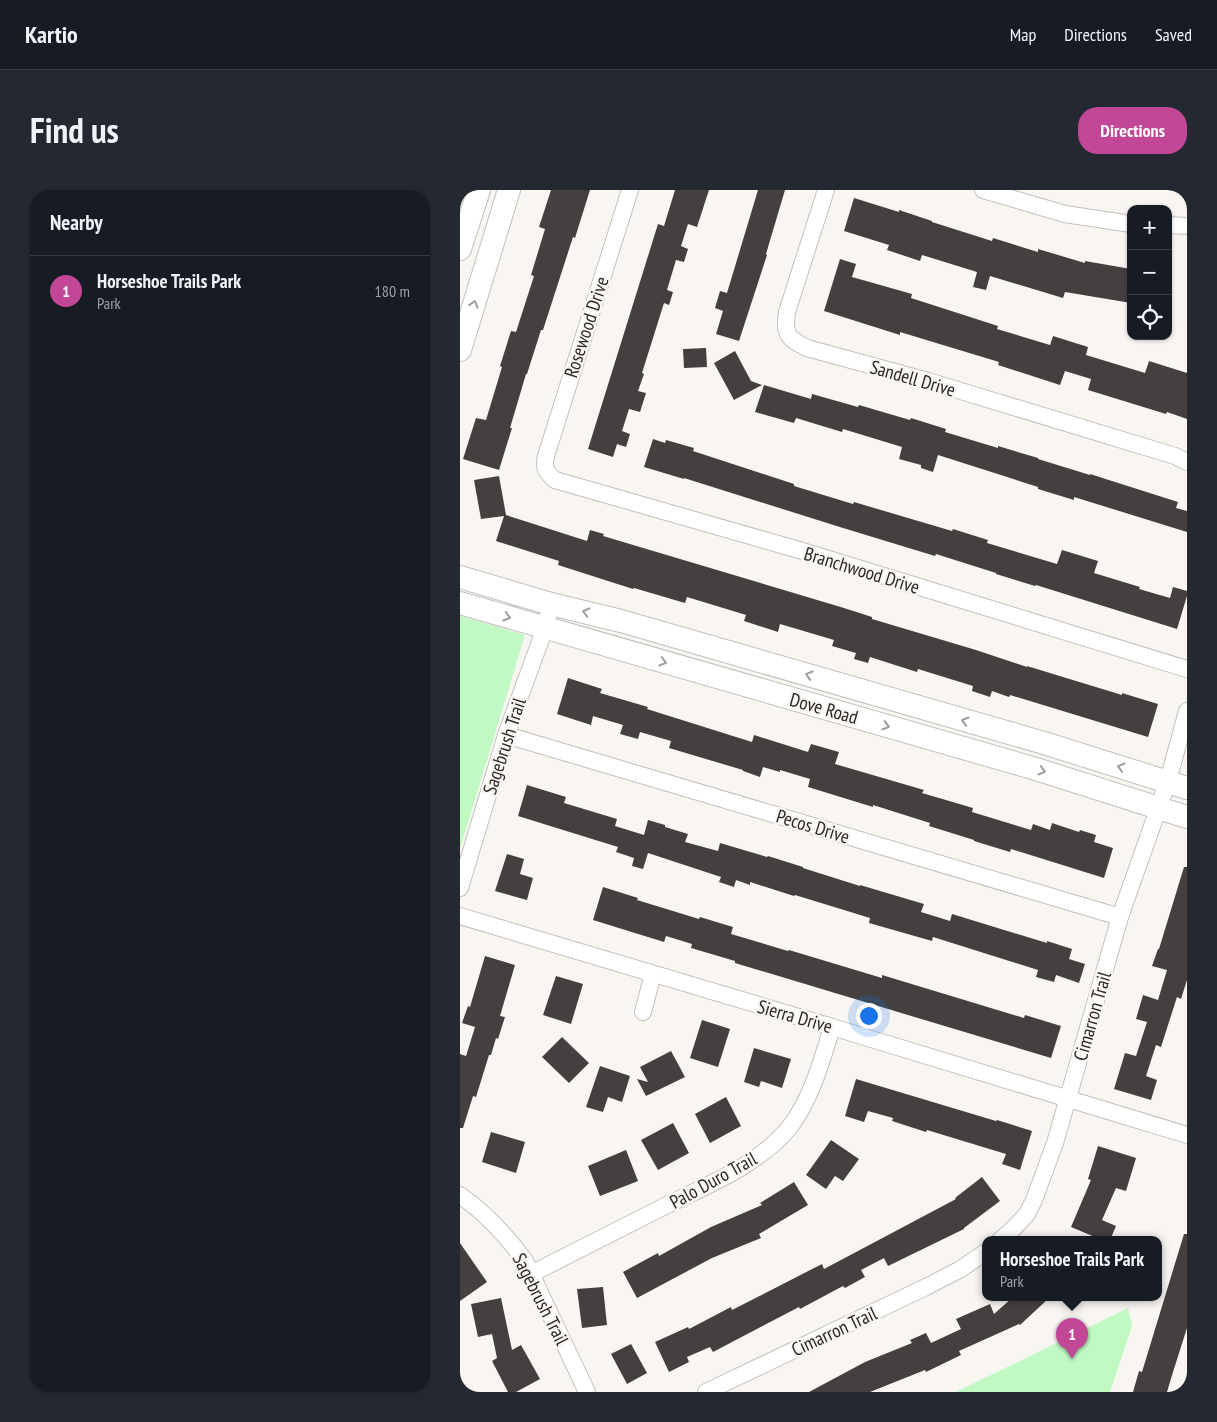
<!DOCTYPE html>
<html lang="en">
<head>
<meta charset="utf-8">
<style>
	:root { --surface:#171b24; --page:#242831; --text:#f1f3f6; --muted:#9ea1a6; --line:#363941; --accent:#c24797 }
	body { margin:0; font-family:"PT Sans Narrow",sans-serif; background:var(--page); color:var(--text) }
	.controls { position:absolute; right:15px; top:15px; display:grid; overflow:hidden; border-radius:10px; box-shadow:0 1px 4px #0004 }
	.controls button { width:45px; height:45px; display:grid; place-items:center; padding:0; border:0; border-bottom:1px solid var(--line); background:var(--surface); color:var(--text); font:25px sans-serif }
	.you { position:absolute; left:408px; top:825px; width:18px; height:18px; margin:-12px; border:4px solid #fff; border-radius:50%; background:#1a73e8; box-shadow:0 0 0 8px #1a73e833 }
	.badge { display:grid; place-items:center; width:32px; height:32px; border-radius:50%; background:var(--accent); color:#fff; font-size:16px; font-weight:700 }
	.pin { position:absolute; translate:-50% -41px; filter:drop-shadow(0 1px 2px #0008) }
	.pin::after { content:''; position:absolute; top:26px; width:18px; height:15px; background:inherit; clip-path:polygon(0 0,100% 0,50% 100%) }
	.popup { position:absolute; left:522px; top:1046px; width:180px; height:65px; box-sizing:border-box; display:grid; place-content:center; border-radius:10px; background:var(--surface); filter:drop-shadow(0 1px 4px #0005); font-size:16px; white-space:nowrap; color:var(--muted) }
	.popup b { font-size:19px; color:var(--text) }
	.popup::after { content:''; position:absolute; left:50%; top:100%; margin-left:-10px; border:10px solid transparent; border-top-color:var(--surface) }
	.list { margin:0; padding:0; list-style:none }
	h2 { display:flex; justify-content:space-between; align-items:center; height:65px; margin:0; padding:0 20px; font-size:21px }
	h2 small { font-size:16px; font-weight:400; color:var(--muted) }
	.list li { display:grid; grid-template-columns:32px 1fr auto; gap:15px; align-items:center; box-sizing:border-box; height:70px; padding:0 20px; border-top:1px solid var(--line) }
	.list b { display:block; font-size:19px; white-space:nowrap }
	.list p { margin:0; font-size:16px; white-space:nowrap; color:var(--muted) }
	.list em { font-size:16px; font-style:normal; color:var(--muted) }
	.icon { flex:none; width:28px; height:28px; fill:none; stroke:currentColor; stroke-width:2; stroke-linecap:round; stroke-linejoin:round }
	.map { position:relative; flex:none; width:727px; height:1202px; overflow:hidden; border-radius:20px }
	header { display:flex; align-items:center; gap:30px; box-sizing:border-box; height:70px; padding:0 25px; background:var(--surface); border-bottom:1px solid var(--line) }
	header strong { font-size:24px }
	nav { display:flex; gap:28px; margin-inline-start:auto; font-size:18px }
	.intro { display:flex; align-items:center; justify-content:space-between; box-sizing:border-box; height:120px; padding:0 30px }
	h1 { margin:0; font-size:35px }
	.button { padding:12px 22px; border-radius:20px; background:var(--accent); color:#fff; font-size:18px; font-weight:700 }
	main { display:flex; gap:30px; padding:0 30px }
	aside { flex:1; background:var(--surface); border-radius:20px; box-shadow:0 1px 4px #0004 }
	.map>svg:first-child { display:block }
	.green { fill:#c1f9c4 }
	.building { fill:#44403f }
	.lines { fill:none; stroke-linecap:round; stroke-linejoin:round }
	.street-casing { stroke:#c2c0bc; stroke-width:18 }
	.secondary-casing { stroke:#c2c0bc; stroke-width:24 }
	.street { stroke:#fff; stroke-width:16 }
	.secondary { stroke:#fff; stroke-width:22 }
	.oneway { stroke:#9f9e9e }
	.labels { text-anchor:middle; stroke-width:5; stroke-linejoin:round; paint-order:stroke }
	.street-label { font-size:19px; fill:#292827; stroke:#f9f6f2 }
</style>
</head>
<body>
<header>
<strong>Kartio</strong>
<nav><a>Map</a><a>Directions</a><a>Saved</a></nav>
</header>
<div class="intro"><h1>Find us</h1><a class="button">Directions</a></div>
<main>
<aside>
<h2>Nearby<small></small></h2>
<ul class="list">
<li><span class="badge">1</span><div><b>Horseshoe Trails Park</b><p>Park</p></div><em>180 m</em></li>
</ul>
</aside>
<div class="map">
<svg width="727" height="1202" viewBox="0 0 727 1202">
	<rect width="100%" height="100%" fill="#f9f6f2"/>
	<g class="green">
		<path d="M0,426L65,445L0,659Z"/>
		<path d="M668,1118L672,1136L650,1202H496Z"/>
	</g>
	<g class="building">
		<path d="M91,0H130L115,48L113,47L83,140H81L67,184H66L50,238H52L39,280L3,269L16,228L26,230L42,177L40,176L51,141L56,142L74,86L71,85L85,39L79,37Z"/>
		<path d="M215,0H249L237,37L228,34L221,56L228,59L224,72L216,70L207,100L213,102L209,115L204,113L182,183L184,184L178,201L186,203L180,222L169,219L162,241L170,244L166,257L157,254L153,267L128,259L198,34L204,36Z"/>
		<path d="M298,0H325L306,64L307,65L279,151L256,144L263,121L255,118L260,101L267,103Z"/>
		<path d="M394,8L439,22V20L472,31V32L532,51L533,48L578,62V59L625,73V71L671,79V113L605,102L603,108L530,86L526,100L513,97L517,82L462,65L460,71L427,60L429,55L384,41Z"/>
		<path d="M380,69L396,74L392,87L452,104L451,108L538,136L537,139L590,155L593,146L628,157L626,165L685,183L689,171L727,183V229L707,222L706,224L628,200L631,189L605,181L600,195L538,175L539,172L440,142V145L364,121Z"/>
		<path d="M246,158L247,177L224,178L223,159Z"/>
		<path d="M275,161L291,191L302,195L274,210L254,173Z"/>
		<path d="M304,195L351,209L352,204L398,217L399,215L450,230L451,228L486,239L485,242L538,258V256L578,268V269L630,285V284L718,312L716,318L727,321V342L614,307V310L578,299V297L478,265L473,282L461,278V275L439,269L442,257L383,239L382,242L336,228L334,233L295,222Z"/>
		<path d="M193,249L205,253L206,250L234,258L233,261L334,294V296L393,314L394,312L492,341L493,339L528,350L527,353L597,374L602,360L638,371L634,383L680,397L679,399L710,408L713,397L727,401V406L717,439L576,395L575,396L536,384V383L476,364L475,366L383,338L224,288V289L184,277Z"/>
		<path d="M39,286L46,325L127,351L130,340L144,344L143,346L384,418L412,427V429L516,460L567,477V476L662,505V503L698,514L688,547L550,505L549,507L532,501L530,507L512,501L513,496L458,479L457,482L410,467L408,473L394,469L396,463L372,456L374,450L320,434L318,442L284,431L286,425L227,407L225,413L174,398L173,399L98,375L99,371L36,351L44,326L21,329L14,290Z"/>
		<path d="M108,488L142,499L140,503L188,517L187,519L292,552L294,545L348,562L351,554L379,562L375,574L464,600L462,603L513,618L512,622L571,640L573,634L590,640L592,633L619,642L620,640L636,645L634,652L653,658L644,688L551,659L550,662L514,651V650L469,636L470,633L413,615V617L348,597L350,589L320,580V582L303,577L300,587L283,581V580L209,558L211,551L180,542L178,549L160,544L163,535L133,526L131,535L97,524Z"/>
		<path d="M67,595L106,607L104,613L157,629L155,636L184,645L188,630L205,635V637L228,644L225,652L258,661L260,653L307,667L308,666L343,677V678L400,696V695L464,714L461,722L490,731L492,724L587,753V751L612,759L609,769L625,774L619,793L596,785L594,792L576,787L578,780L473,747L472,751L409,733L410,728L335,705L334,706L290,692V695L276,690L274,697L259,692L261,687L188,663L183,679L172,676L174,668L156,662L158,657L58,626Z"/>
		<path d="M47,664L64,669L60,684L73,688L67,710L35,701Z"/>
		<path d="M724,677H727V790L721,809L717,807L701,857L696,855L686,886L697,890L691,910L654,899L665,863L676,866L687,832L676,829L683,805L698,810L707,780L692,776L698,759H699Z"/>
		<path d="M143,697L178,708L177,710L239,729L240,727L273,737L271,744L328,761L329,760L422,788V785L564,828L565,825L601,836L591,868L275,773V771L231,758L232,754L206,746L204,752L133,730Z"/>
		<path d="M25,766L55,775L40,826L45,827L38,849L36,848L31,865H29L16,907L13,906L3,938H0V864L6,866L15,837L2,833L8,816L10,817Z"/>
		<path d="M96,786L123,794L111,834L83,825Z"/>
		<path d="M242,830L270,839L258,877L230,868Z"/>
		<path d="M102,847L129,873L109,893L82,867Z"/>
		<path d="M294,858L331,869L322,898L301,891L299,897L284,892Z"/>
		<path d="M211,861L225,887L186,906L177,889L188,892L180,877Z"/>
		<path d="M140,876L170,886L162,912L148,907L143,922L126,917Z"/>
		<path d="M396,889L536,931L537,930L572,941L560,980L542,974L546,964L467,940L466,942L432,931L433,928L408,921L404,932L385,926Z"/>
		<path d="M266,907L281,936L250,953L235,924Z"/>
		<path d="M213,933L229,963L198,980L181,950Z"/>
		<path d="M31,942L65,952L56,983L22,972Z"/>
		<path d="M371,950L399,969L383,991L375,986L366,999L346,985Z"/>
		<path d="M638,956L676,968L666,1001L656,998L642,1030L656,1036L650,1050H642L611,1037L631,990L628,989Z"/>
		<path d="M166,960L178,991L140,1006L128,976Z"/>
		<path d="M522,987L540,1011L504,1038V1039L428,1076L424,1068L401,1080L405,1087L385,1098L383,1096L340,1119L339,1117L253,1162L250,1157L227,1167L229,1172L209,1182L195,1152L228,1137L229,1139L271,1117L272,1120L362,1074L364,1079L496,1009L495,1008Z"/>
		<path d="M334,992L348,1015L299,1044L301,1048L252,1068L177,1108L163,1082L198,1063L199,1066L251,1037L302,1015L300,1013Z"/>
		<path d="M724,1044H727V1138L713,1182L707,1202H673L679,1181L682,1182Z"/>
		<path d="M0,1053L27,1092L0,1111Z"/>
		<path d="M143,1097L147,1135L122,1138L117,1099Z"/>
		<path d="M41,1108L52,1160L61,1155L80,1189L56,1202H48L32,1171L37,1168L32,1144L18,1147L11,1114Z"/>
		<path d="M552,1108H589L560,1135L559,1134L499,1161L501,1165L466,1182L465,1180L410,1202H349L405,1172L452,1153L450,1150L466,1143L471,1153L501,1139L496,1129L530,1114L534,1124Z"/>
		<path d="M171,1154L187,1183L167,1194L151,1164Z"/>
	</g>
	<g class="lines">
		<g class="street-casing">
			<g id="street">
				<path d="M170,0L86,266C83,278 86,282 95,290L339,360L727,479"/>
				<path d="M366,0L327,122C324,145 327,148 347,158L468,191L715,266L727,272"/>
				<path d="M523,0L605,24L671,34"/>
				<path d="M708,35L727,36"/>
				<path d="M46,545L660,727"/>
				<path d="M0,698L46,545L85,438L91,414"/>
				<path d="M0,726L372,837L727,945"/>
				<path d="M183,822L193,784"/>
				<path d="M0,1005C25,1023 47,1046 65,1071L127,1202"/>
				<path d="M540,1050L553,1039L567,1024L574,1010L595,953L660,727L708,591L727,521"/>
				<path d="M71,1084C117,1061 162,1038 207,1015C250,994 298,975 329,938C351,910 362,870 372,837"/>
				<path d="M246,1202L466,1097L499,1080L526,1062"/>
			</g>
		</g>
		<g class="secondary-casing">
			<g id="secondary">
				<path d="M0,59L19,0"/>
				<path d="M0,160L49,0"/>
				<path d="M0,387L91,414L161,431L584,553L727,598"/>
				<path d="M0,413L576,579L727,627"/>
			</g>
		</g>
		<use href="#street" class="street"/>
		<use href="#secondary" class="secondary"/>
	</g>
	<defs><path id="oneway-chevron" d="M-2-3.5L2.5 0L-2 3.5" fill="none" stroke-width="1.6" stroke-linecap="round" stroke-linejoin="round" transform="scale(1.25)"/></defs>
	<g class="oneway">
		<use href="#oneway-chevron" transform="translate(14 114) rotate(-73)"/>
		<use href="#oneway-chevron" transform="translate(126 422) rotate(-166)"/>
		<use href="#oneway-chevron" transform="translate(47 427) rotate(16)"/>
		<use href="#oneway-chevron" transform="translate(203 472) rotate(16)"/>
		<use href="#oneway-chevron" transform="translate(349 485) rotate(-164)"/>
		<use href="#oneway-chevron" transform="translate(505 531) rotate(-164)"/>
		<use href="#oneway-chevron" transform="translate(426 536) rotate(16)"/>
		<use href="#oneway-chevron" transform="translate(661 577) rotate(-163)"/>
		<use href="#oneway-chevron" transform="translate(582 581) rotate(17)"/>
	</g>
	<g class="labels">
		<g class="street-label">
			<text transform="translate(126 137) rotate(-72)" y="7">Rosewood Drive</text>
			<text transform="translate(453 188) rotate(16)" y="7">Sandell Drive</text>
			<text transform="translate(402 380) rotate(17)" y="7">Branchwood Drive</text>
			<text transform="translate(364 518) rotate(16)" y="7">Dove Road</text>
			<text transform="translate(44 556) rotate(-72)" y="7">Sagebrush Trail</text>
			<text transform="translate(353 636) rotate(17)" y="7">Pecos Drive</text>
			<text transform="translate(335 826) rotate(16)" y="7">Sierra Drive</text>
			<text transform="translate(632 826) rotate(-74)" y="7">Cimarron Trail</text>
			<text transform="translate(253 990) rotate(-29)" y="7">Palo Duro Trail</text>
			<text transform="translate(81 1109) rotate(63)" y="7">Sagebrush Trail</text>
			<text transform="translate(374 1141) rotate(-25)" y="7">Cimarron Trail</text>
		</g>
	</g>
</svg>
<div class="controls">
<button>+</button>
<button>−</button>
<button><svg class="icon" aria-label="locate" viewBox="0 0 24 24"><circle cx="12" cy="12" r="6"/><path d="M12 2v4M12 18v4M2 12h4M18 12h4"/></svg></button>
</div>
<div class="you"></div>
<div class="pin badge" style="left:612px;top:1169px">1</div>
<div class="popup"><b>Horseshoe Trails Park</b>Park</div>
</div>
</main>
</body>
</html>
